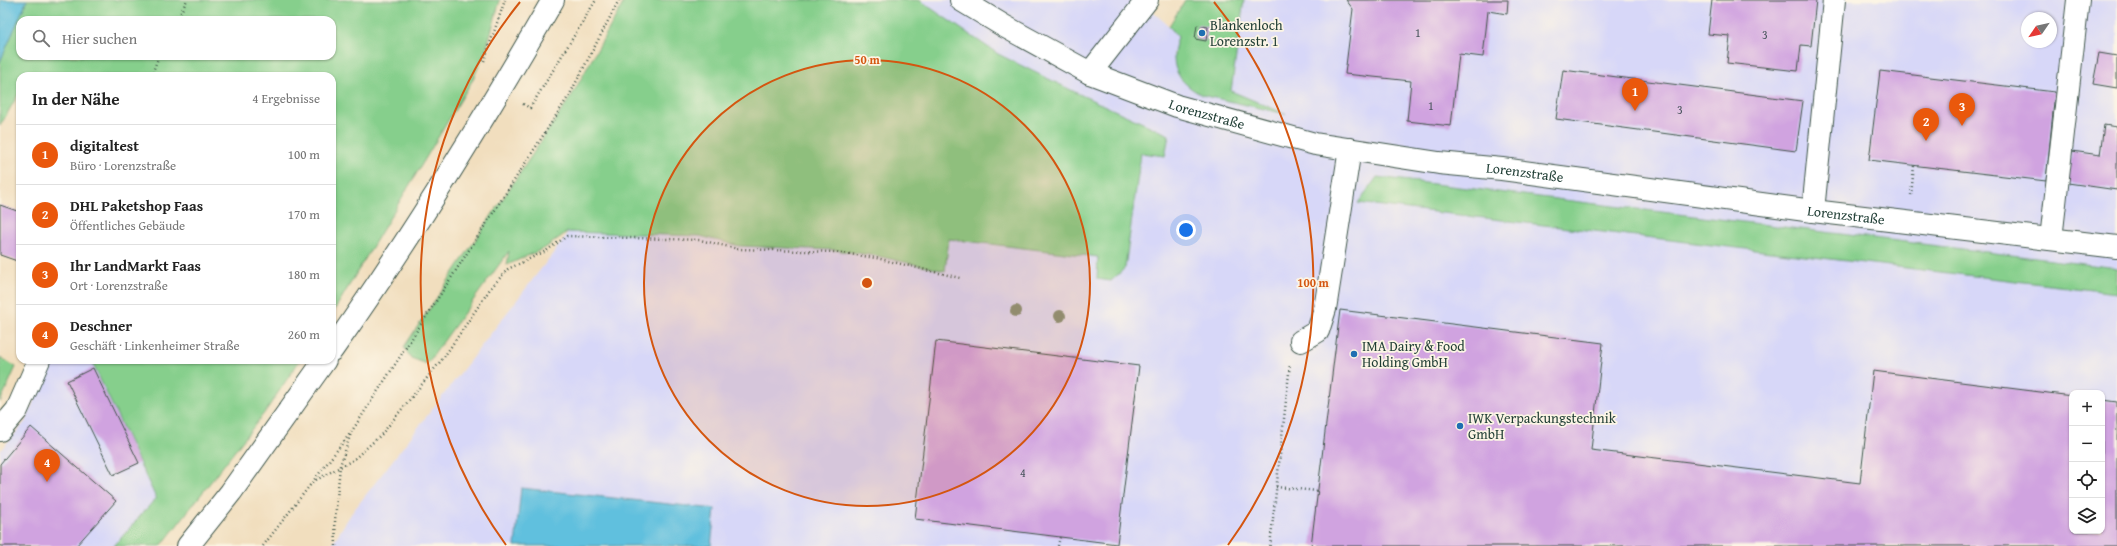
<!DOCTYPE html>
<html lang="de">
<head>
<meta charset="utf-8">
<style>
	:root { --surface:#fff; --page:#f2f2f2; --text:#222; --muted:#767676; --line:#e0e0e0; --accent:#ea580c }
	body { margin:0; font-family:"Gentium Book Plus",serif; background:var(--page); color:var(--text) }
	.controls { position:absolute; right:12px; bottom:12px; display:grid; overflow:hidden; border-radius:8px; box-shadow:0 1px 3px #0004 }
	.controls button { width:36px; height:36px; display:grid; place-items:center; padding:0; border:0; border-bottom:1px solid var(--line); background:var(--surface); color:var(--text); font:20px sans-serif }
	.compass { position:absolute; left:2021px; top:12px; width:36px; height:36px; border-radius:50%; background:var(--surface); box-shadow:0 1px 3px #0004; rotate:236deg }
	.you { position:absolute; left:1186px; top:230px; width:14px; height:14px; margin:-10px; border:3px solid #fff; border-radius:50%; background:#1a73e8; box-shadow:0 0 0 6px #1a73e833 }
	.badge { display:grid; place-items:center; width:26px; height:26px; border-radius:50%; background:var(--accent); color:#fff; font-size:13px; font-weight:700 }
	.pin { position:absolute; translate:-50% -33px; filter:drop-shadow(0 1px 2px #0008) }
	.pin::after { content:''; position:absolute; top:21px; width:14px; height:12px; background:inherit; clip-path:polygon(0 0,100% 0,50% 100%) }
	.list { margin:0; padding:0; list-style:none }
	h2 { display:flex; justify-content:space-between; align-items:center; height:52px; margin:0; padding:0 16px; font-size:17px }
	h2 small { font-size:13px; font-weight:400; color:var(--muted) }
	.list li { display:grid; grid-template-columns:26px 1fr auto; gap:12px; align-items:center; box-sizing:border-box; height:60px; padding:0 16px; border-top:1px solid var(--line) }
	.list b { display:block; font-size:15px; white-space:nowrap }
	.list p { margin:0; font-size:13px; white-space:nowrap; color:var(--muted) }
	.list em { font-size:13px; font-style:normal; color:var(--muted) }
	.icon { flex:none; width:22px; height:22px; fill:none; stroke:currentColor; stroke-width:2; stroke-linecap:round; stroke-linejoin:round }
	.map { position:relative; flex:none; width:2117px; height:546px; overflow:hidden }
	.search { position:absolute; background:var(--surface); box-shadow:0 1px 3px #0004; left:16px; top:16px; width:320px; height:44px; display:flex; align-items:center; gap:10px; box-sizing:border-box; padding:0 14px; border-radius:12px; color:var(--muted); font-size:15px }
	.panel { position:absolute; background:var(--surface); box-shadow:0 1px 3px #0004; left:16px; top:72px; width:320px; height:292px; border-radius:12px }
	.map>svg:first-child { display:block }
	.built { fill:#d7d7f8; fill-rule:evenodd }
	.green { fill:#86cf8c; stroke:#528660; fill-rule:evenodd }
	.water { fill:#60c0de; stroke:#407e89 }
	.building { fill:#d0a3e0 }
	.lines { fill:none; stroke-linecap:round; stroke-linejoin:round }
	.minor-casing { stroke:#3e5549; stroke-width:24 }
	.major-casing { stroke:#3e5549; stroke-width:24 }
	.path { stroke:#3e5549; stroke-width:2.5; stroke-dasharray:1 3; stroke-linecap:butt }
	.minor { stroke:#fff; stroke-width:22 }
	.major { stroke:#fff; stroke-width:22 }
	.tree { fill:#89957c }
	.ring { fill:none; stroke:#d45610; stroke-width:2 }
	.poi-dot { fill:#1f6fb2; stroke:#fcf5e5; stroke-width:1.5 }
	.labels { text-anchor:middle; stroke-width:3.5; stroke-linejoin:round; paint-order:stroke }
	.number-label { font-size:12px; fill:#4b565f }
	.poi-label { font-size:14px; fill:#1f3d34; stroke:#fcf5e5; text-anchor:start }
	.street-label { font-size:14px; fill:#1f3d34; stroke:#fcf5e5 }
	.centre { fill:#d45610; stroke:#fcf5e5; stroke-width:2 }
	.ring-label { font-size:12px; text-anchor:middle; font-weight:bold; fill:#d45610; stroke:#fcf5e5; stroke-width:3.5; stroke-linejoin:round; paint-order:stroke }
</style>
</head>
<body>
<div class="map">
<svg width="2117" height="546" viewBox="0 0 2117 546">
	<rect width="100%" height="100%" fill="#fcf5e5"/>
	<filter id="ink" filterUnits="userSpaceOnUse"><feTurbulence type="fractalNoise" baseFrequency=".025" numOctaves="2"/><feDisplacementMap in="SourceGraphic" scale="8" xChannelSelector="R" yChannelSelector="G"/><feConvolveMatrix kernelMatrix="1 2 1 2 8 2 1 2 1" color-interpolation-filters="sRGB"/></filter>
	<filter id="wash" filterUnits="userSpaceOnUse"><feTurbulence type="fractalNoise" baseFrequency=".012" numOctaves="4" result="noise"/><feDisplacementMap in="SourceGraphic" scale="16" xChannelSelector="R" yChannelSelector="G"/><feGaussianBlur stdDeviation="0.9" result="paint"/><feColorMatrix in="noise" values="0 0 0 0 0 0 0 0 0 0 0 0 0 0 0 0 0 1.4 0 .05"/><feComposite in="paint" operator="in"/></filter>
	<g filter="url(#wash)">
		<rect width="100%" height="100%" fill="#f1debe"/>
		<g class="built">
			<path d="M659,0H1139L1169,26L1178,37L1173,55L1231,91L1244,0H2117V546H331L351,514L565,238ZM2027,18H2051V42H2027ZM2072,393H2102V531H2072Z"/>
			<path d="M51,360H91L156,498L114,546H0V451L25,422Z"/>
		</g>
		<g class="green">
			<path d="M27,0H500L486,50L472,81L332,314V76H20V91L0,126V62ZM20,20H332V56H20Z"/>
			<path d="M625,0H919L998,54L1079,94L1169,135L1165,156L1141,153L1125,268L1111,281L1097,279L1098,257L949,239L945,271L877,256L835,250L739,246L700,236L567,232L545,248L507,265L509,251L427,364L411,358L404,347L572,95Z"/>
			<path d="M1185,0H1244L1231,91L1286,114L1202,95C1177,82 1168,65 1178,37L1169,26Z"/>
			<path d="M1377,177L2117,268V293L1358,203Z"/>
			<path d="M0,357L16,367L0,402Z"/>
			<path d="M91,360H300L265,412L161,546H114L156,498Z"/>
		</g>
		<g class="water">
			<path d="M0,0H27L0,62Z"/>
			<path d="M521,488L715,509L711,546H515Z"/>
		</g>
		<g id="blocks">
			<g class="building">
				<path d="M1346,0H1508L1507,14L1488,11L1483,57L1459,54L1451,126L1407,121L1411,81L1345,74L1353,9Z"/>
				<path d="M1712,0H1816L1811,46L1801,45L1798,71L1727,63L1730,36L1708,34Z"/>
				<path d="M1197,25L1208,27L1206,41L1195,39Z"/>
				<path d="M2099,53L2117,56V88L2093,84Z"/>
				<path d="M1563,70L1803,101L1796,151L1556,119Z"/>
				<path d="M1880,71L2055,92L2046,181L1869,160Z"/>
				<path d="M2104,125L2117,127V190L2068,183L2072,151L2100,155Z"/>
				<path d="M0,205L20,212V262L0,255Z"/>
				<path d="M1340,310L1603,343L1591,450L1860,483L1873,371L2072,396V531H2102V400L2117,402V546H1311Z"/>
				<path d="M936,341L1139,366L1117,544L915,519Z"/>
				<path d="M93,368L139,463L113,475L67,381Z"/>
				<path d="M31,427L116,501L76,546H0V464Z"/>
			</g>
		</g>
	</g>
	<g filter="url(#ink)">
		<use href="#blocks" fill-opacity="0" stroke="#3e5549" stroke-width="1"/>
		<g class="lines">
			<g class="minor-casing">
				<g id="minor">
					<path id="s1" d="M1090,73L1177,106L1315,144L1439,163L1502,169L1813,211L2117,247"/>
					<path d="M1813,211L1834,0"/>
					<path d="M2051,239L2078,0"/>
					<path d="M1301,341L1318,331L1325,309L1350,149"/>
					<path d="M0,430L17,410L39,360"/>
				</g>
			</g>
			<g class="major-casing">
				<g id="major">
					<path d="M961,0L1004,26L1090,73L1147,0"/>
					<path d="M332,350C412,237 484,119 553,0"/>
					<path d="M188,546L231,492L325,360"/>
				</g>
			</g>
			<g class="path">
				<path d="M177,20L187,0"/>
				<path d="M484,61L505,0"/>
				<path d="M151,76L159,56"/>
				<path d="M523,104L530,108L596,0"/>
				<path d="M1911,195L1914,166"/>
				<path d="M316,480L353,460L381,435L444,357L490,289L508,269L546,251L567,236L700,240L738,249L836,252L876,258L960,278"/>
				<path d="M1276,487L1318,491"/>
				<path d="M263,546L352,431L570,94L619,0"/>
				<path d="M336,546L335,520L340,466L351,433"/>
				<path d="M1058,546L1060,537"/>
				<path d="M1270,546L1290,364"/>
			</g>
			<use href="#minor" class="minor"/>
			<use href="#major" class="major"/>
		</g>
		<g class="tree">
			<circle cx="1016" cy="311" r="6"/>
			<circle cx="1060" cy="316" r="6"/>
		</g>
	</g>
	<circle cx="867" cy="283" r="223" fill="#d45610" fill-opacity=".12"/>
	<g class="ring">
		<circle cx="867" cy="283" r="223"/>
		<path d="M506 545A446 446 0 0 1 520 2M1214 2A446 446 0 0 1 1228 545"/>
	</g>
	<g class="poi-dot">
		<circle cx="1202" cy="33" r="4"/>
		<circle cx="1354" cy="354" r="4"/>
		<circle cx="1460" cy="426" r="4"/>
	</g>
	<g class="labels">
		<g class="number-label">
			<text x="1418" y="37">1</text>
			<text x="1765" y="39">3</text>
			<text x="1431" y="110">1</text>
			<text x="1680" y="114">3</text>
			<text x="1023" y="477">4</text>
		</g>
		<g class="poi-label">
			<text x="1210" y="30">Blankenloch<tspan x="1210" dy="16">Lorenzstr. 1</tspan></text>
			<text x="1362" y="351">IMA Dairy &amp; Food<tspan x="1362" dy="16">Holding GmbH</tspan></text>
			<text x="1468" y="423">IWK Verpackungstechnik<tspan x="1468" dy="16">GmbH</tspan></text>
		</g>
		<g class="street-label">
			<text dy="5" stroke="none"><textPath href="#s1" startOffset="124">Lorenzstraße</textPath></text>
			<text dy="5" stroke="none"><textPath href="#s1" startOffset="448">Lorenzstraße</textPath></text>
			<text dy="5" stroke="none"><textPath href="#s1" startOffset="772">Lorenzstraße</textPath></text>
		</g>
	</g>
	<circle cx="867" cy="283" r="6" class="centre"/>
	<g class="ring-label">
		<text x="867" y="64">50 m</text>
		<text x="1313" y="287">100 m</text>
	</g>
</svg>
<div class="controls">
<button>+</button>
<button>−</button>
<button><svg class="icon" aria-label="locate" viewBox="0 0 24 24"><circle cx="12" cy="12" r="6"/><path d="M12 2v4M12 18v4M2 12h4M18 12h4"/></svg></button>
<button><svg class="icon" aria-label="layers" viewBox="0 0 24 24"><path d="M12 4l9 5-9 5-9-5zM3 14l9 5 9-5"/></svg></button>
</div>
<svg class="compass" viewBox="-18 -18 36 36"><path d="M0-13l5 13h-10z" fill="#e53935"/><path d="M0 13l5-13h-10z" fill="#767676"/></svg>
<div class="you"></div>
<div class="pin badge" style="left:1635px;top:111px">1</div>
<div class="pin badge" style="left:1926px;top:141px">2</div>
<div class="pin badge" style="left:1962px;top:126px">3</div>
<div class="pin badge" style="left:47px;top:482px">4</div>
<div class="search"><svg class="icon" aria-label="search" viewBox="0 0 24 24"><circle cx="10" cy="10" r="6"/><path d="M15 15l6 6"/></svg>Hier suchen</div>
<section class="panel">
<h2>In der Nähe<small>4 Ergebnisse</small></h2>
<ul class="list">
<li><span class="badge">1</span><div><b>digitaltest</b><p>Büro · Lorenzstraße</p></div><em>100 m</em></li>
<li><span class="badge">2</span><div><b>DHL Paketshop Faas</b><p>Öffentliches Gebäude</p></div><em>170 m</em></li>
<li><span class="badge">3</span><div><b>Ihr LandMarkt Faas</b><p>Ort · Lorenzstraße</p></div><em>180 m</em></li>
<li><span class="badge">4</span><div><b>Deschner</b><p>Geschäft · Linkenheimer Straße</p></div><em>260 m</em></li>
</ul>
</section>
</div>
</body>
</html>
